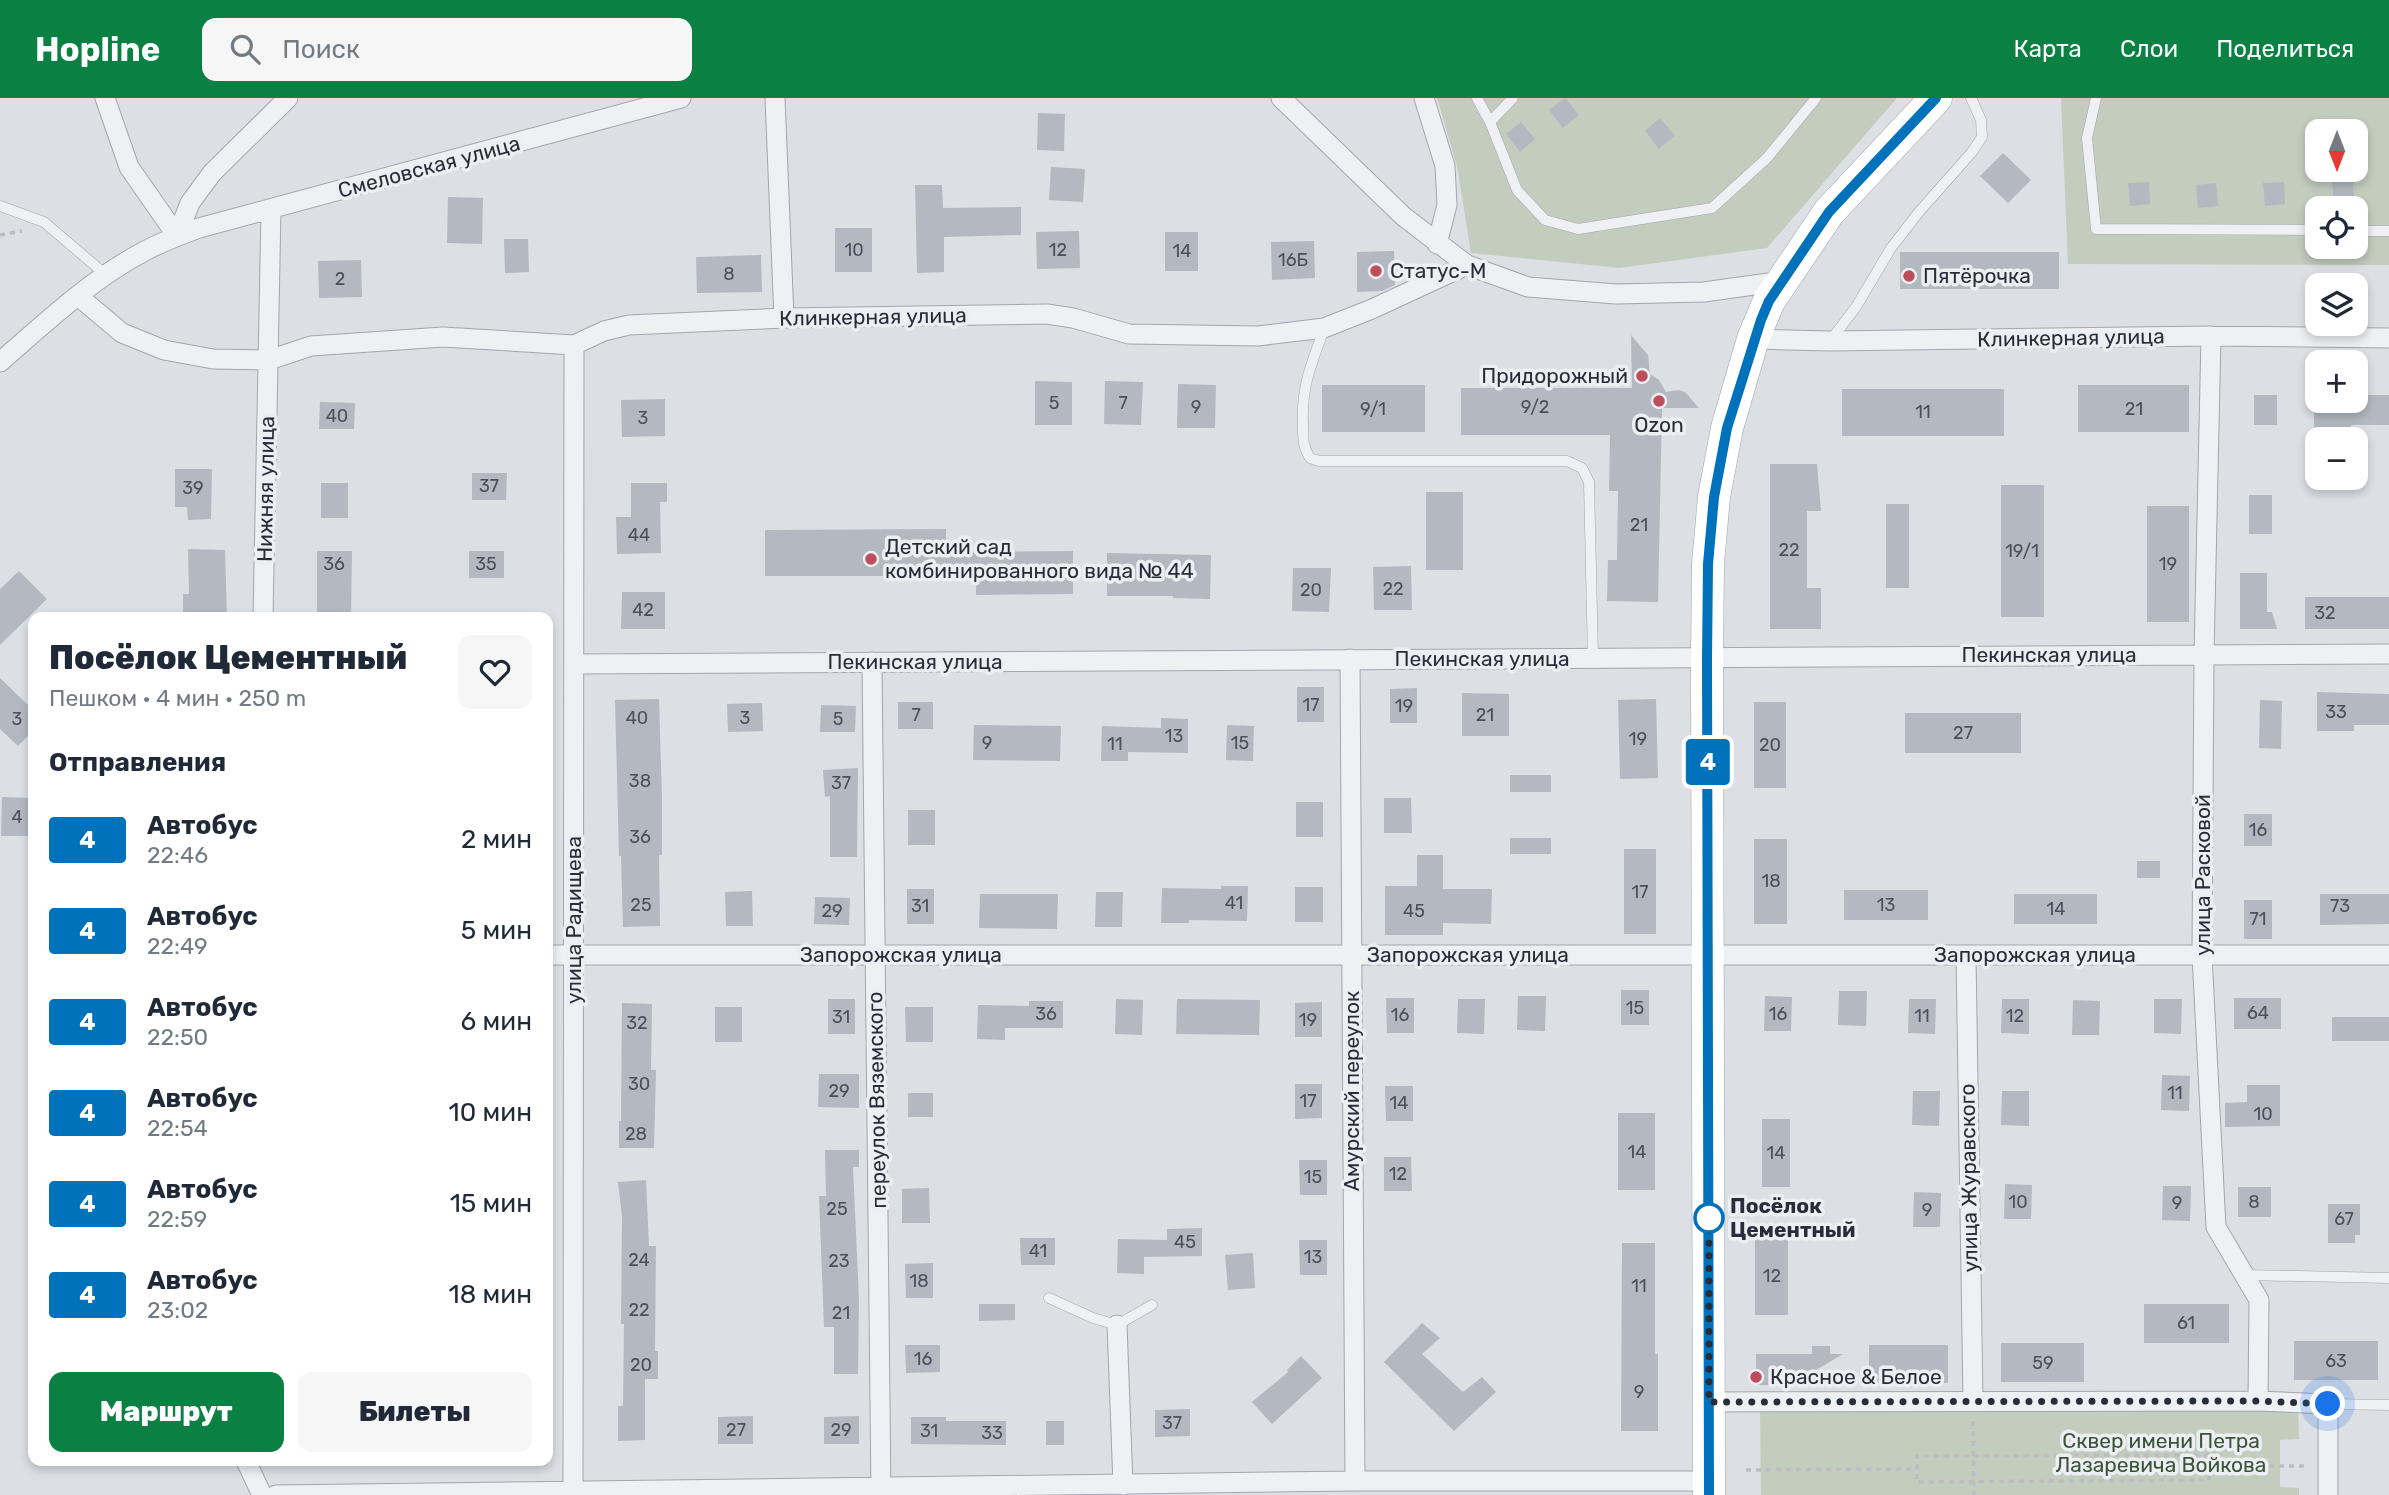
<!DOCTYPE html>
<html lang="ru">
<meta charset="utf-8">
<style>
:root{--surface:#fff;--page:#f6f6f7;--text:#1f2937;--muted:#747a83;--accent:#0b8043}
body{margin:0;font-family:Rubik,sans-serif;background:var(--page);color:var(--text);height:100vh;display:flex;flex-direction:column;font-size:26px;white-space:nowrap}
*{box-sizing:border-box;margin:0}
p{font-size:23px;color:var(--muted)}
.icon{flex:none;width:38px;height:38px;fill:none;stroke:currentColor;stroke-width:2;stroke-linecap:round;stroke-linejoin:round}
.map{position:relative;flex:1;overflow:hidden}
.side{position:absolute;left:28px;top:514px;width:525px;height:854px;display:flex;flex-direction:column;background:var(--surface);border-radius:14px;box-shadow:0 4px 10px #0003}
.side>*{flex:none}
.badge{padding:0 14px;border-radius:5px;font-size:24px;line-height:46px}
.needle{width:46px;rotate:180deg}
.controls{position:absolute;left:2305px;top:21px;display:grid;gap:14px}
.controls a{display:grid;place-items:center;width:63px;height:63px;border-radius:14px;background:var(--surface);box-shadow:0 4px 10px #0003;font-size:35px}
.you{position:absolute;width:35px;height:35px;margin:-18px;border:5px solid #fff;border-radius:50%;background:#1a73e8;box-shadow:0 0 0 10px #1a73e833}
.map>.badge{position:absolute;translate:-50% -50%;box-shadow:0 0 0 4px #fff}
h2{padding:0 21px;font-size:26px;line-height:63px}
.round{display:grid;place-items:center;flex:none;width:74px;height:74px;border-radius:14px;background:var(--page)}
.summary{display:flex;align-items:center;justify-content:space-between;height:119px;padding:0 21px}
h1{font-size:33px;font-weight:800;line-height:52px}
.primary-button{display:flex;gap:14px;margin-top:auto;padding:14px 21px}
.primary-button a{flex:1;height:80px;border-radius:14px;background:var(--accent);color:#fff;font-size:28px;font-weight:800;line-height:80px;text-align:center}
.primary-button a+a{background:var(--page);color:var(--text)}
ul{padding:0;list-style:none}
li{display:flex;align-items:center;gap:21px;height:91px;padding:0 21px}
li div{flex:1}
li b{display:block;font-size:26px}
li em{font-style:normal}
li .badge{min-width:77px;font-weight:700;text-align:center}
header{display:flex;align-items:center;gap:42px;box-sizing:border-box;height:98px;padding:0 35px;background:var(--accent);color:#fff}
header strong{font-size:33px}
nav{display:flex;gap:38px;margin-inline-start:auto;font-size:24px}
.search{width:490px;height:63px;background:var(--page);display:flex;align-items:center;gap:18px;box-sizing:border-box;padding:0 24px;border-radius:14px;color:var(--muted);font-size:26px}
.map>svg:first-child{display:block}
</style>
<header>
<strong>Hopline</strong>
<div class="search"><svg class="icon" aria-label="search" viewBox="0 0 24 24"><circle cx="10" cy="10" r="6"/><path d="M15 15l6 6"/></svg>Поиск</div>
<nav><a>Карта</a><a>Слои</a><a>Поделиться</a></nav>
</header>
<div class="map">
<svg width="2389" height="1397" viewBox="0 0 2389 1397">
<rect width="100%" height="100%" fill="#dcdfe4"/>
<path fill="#c2cdbe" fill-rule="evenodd" d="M1437,0H1897L1767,150L1619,170L1471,155L1457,68Z
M2061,0H2389V167L2068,166ZM2317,33H2356V72H2317ZM2317,110H2356V149H2317Z
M2298,1311L2299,1341L2280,1342V1389L2299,1390V1397H1761L1760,1314Z"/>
<path fill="#b4b8c0" d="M1565,0L1579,17L1563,30L1549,12Z
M1038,15L1065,16L1064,53L1037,52Z
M1660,20L1675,38L1659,51L1645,33Z
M1521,24L1535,41L1520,54L1506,36Z
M2003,55L2031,82L2008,105L1980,78Z
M1051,69L1085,71L1083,104L1049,102Z
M2353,82L2354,105L2334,106L2332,84Z
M2149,84L2150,106L2130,108L2128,85Z
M2284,84L2285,106L2265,108L2263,85Z
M2216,85L2218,108L2198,110L2196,87Z
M915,87H942L943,110L1021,109V137L944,139V174L917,175Z
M448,99L483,100L482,146L447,145Z
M835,130H872V174H835Z
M1079,133L1080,170L1037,171L1036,134Z
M1165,134H1198V173H1165Z
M504,141H528L529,174L505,175Z
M1314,143L1315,180L1272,182L1271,144Z
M1394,153L1395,187L1382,193L1357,194V154Z
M1900,154H2059V191H1900Z
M761,157L762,194L697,195L696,159Z
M361,162L362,199L319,200L318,163Z
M1631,237L1648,257L1650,276L1659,282L1666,294L1679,292L1685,294L1699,310H1662L1658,504L1607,503L1608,462H1617L1618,393H1609L1610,337H1461V290H1632Z
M1035,283L1072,284V327H1035Z
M1105,283L1143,284L1141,327L1104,326Z
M1178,286L1216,287L1215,330H1177Z
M1322,287H1425V334H1322Z
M2078,287H2189V334H2078Z
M1842,291H2004V338H1842Z
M2254,297H2277V327H2254Z
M2365,297H2389V327H2351V335H2314V303H2365Z
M665,301V338L622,339L621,302Z
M320,304L355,305L354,331H319Z
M1770,366H1817L1821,413H1807V490H1821V531H1770Z
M175,371H212L211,421L188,422L187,409H175Z
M472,375H507L506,402H472Z
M321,385H348V420H321Z
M631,385H667V404H660L661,455L617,456L616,419H631Z
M2001,387H2044V519H2001Z
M1426,394H1463V472H1426Z
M2249,397H2272V436H2249Z
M1886,406H1909V490H1886Z
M2147,408H2189V524H2147Z
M946,431V454L1073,453V496L976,497V478H765V432Z
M188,451L225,452L227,520H183V496H189Z
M317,453H352L351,520H317Z
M469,453H504V480H469Z
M1107,455L1211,457L1210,501L1173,500V498H1107Z
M1411,468L1412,512H1374L1373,469Z
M1293,470H1331L1329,514L1292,513Z
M19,473L47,501L0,547V491Z
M2240,475H2267V514H2272L2277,531H2240Z
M622,494H665V531H621Z
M2305,499H2389V531H2305Z
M0,580L33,612V633L18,648L0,631Z
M1297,589H1324V624H1297Z
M1417,590V625H1390V591Z
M2317,594L2389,596V627H2354V633H2317Z
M1462,595L1509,596V638H1462Z
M659,601L662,701V757H659L660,828L623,829L621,758H619L615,602Z
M1656,601L1658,680L1620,681L1618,602Z
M2260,602L2282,603L2281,651L2259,650Z
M898,604H933V631H898Z
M1754,604H1786V690H1754Z
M762,605L763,633L728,634L727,606Z
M821,607L856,608L855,634H820Z
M1905,615H2021V655H1905Z
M1161,620L1188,621V655L1128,654V663H1101L1102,628L1161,630Z
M974,627L1061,628L1060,663L973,662Z
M1227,627L1254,628L1253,663L1226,662Z
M858,670L857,759H830V698L825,699L823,672Z
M1510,677H1551V694H1510Z
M2,699L33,700V738H1Z
M1384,700H1411L1412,735H1384Z
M1296,704H1323V739H1296Z
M908,712H935V747H908Z
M2244,716H2272V748H2244Z
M1510,740H1551V756H1510Z
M1754,741H1787V826H1754Z
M1624,751H1656V836H1624Z
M1417,757H1443V791H1492L1491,826L1443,825V837H1385V788H1417Z
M2137,763H2160V780H2137Z
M1221,788H1248L1247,823L1189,822V825H1161L1162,790L1221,791Z
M1295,789H1323V824H1295Z
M907,791H934V826H907Z
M1844,792H1928V822H1844Z
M752,793L753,828H726L725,794Z
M1096,794H1123L1122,829H1095Z
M980,796H1058L1057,831L979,830Z
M2014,796H2097V826H2014Z
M2320,796H2389V826L2320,827Z
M815,799L850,800L849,827L814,826Z
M2244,802H2272V841H2244Z
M1621,892H1649V927H1621Z
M1839,893H1867L1866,928L1838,927Z
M1518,898H1546L1545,933L1517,932Z
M1765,898L1792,899L1791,933H1764Z
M1386,900H1414V935H1387Z
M2234,900H2281V931H2234Z
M828,901H855V936H828Z
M1116,901L1143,902L1142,937L1115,936Z
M1177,901L1260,902L1259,937L1176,936Z
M1458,901H1485L1484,936L1457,935Z
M1909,901H1936L1935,936L1908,935Z
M2002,901H2029V936L2001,935Z
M2154,901H2182L2181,936L2154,935Z
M2073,902L2100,903L2099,937H2072Z
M1029,903H1063V930H1005V942L977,941L978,907L1029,908Z
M1322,904V939H1295V905Z
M622,905L652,906L651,972H656L654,1050H619V1023H621Z
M715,909H742V944H715Z
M905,909H933V944H906Z
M2332,919H2389V943H2332Z
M819,976H859V1010L818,1009Z
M2162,977L2190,978L2189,1013L2161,1012Z
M1295,986H1322V1020L1295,1021Z
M2247,987H2280V1028L2225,1029V1005L2247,1004Z
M1385,988H1413V1023H1386Z
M1913,993H1940L1939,1028L1912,1027Z
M2002,993H2029V1028L2001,1027Z
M908,995H933V1019H908Z
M1618,1015H1655V1092H1618Z
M1762,1021H1790V1089H1762Z
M825,1052H859V1069H853L859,1202L858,1276H834V1229H824L819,1098H826Z
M1384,1059H1411L1412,1093H1384Z
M1299,1062H1327V1097H1300Z
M646,1082L649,1148H656L655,1253H658V1281H645V1342L618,1343V1308H623L624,1226H621L622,1118L618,1084Z
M2005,1086L2032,1087L2031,1121H2004Z
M2163,1088H2191L2190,1123L2162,1122Z
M2238,1089H2271V1119H2238Z
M929,1090L930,1125H902V1091Z
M1914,1094L1941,1095L1940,1129H1913Z
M2328,1106H2360V1137H2355V1145H2328Z
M1202,1130V1158L1144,1159V1176L1117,1175L1118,1141L1167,1142V1131Z
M1020,1140H1055V1167H1021Z
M1755,1140H1788V1217H1755Z
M1299,1142H1327V1177H1300Z
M1622,1145H1655V1256H1658V1333H1621Z
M1253,1155L1255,1190L1228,1192L1225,1157Z
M933,1165V1200H906L905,1166Z
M979,1206H1015V1222L979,1223Z
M2144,1206H2229V1245H2144Z
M1422,1225L1440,1240L1422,1256L1463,1294L1482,1279L1496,1294L1454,1333L1384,1264Z
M2294,1243H2378V1282H2294Z
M2001,1245H2084V1284H2001Z
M905,1247H940V1274L906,1275Z
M1869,1247H1948V1285H1869Z
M1812,1248H1830V1256H1843L1816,1272V1279H1812V1287H1756V1256H1812Z
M1301,1258L1322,1280L1272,1326L1252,1304L1288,1274L1287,1272Z
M1190,1311V1338L1155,1339V1312Z
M753,1318V1346H718V1319Z
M859,1318V1346H824V1319Z
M911,1319H946V1323H1006V1347L911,1346Z
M1046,1323H1064V1347H1046Z"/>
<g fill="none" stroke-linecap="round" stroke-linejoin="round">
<g stroke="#a2a6ad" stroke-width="11">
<path id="lane" d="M1477,0L1490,24L1517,92L1545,122L1578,131L1712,110L1767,60L1816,0
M2096,0L2087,40L2096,131L2317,132
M1490,24L1513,0
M0,108L44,124L106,177
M2356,133H2389
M1324,231C1311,267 1301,289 1303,328C1303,341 1303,349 1310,360L1319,363H1567L1582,370L1589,384L1593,560
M1830,243L1856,209L1891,150L1919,114L1972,54L1982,39L1981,22L1971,0
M2245,1177L2389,1180
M1049,1200L1093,1220L1117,1227L1152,1207
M2328,1306L2389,1307"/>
</g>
<g stroke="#a2a6ad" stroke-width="21">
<path id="street" d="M105,0L129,69L177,138
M775,0L784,220
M1281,0L1403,118L1467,167L1528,189L1616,196L1704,194L1782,183
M1424,0L1445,68L1447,107L1437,146
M177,138L190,105L212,75L288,0
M78,198L122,235L164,252L213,261L269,262L311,248L443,239L574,247L604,233L629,227L784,220L1047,216L1073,220L1129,236L1258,238L1324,230L1372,211L1467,167
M2211,238L2204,557L2202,857L2216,1129L2259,1202L2258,1303
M1753,241L1830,243L2211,238L2389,240
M0,264C45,225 90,182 143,154C161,144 180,137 199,130L681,0
M263,520L271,112
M1350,561L1355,1383
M872,564L881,1397
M574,566L2389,556
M548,857H2389
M1966,857L1973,1303
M1117,1227L1123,1387
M1709,1304L2258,1303L2328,1306V1397
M246,1363L262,1397
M276,1397L1355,1383H1709
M573,1397L574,247"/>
</g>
<g stroke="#9da3af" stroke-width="33">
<path id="primary" d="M1709,1397L1707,560L1708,466L1714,399L1727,330L1753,241L1769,203L1829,114L1936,0"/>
</g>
<path stroke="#bbbdc3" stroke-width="3.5" stroke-dasharray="5 5" stroke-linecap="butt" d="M0,137L22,133
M1973,1323L1974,1397
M2209,1357V1382L1917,1384V1358Z
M2209,1368H2308
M1746,1372L1917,1371"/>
<use href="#lane" stroke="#eef0f3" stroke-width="10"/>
<use href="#street" stroke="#eef0f3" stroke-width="19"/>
<use href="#primary" stroke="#fff" stroke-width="32"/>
</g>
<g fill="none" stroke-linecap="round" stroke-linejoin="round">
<g stroke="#fff" stroke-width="16">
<path id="line" d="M1709,1397L1707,560L1708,466L1714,399L1727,330L1761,222L1769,203L1829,114L1936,0"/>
</g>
<use href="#line" stroke="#0072bc" stroke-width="10"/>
<path stroke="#282d39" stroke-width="7" stroke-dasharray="0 12.6" d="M1709,1120V1304L2258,1303L2328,1306"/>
</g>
<g fill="#bd4e5b" stroke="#ebeef2" stroke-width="2.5">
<circle cx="1376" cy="173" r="7"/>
<circle cx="1909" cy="178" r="7"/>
<circle cx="1642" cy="278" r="7"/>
<circle cx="1659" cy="303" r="7"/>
<circle cx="871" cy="461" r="7"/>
<circle cx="1756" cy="1279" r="7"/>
</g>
<circle fill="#fff" stroke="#0072bc" stroke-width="3.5" cx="1709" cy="1120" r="14"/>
<g text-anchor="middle" stroke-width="7" stroke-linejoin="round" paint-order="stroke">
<g font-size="18" fill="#4b505b">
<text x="854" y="158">10</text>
<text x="1058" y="158">12</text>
<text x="1182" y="159">14</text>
<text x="1293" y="168">16Б</text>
<text x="729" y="182">8</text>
<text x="340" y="187">2</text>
<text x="1054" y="311">5</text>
<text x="1123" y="311">7</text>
<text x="1196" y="315">9</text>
<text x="1535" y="315">9/2</text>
<text x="1373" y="317">9/1</text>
<text x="2134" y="317">21</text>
<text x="1923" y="320">11</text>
<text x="337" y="324">40</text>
<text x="643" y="326">3</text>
<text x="489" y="394">37</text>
<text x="193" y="396">39</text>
<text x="1639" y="433">21</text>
<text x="639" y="443">44</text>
<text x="1789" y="458">22</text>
<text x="2022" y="459">19/1</text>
<text x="334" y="472">36</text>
<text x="486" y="472">35</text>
<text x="2168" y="472">19</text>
<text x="1393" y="497">22</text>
<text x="1311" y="498">20</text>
<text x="643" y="518">42</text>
<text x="2325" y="521">32</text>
<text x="1311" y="613">17</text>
<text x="1404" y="614">19</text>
<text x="2336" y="620">33</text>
<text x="916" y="623">7</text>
<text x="1485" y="623">21</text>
<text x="637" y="626">40</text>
<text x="745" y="626">3</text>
<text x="17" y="627">3</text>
<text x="838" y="627">5</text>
<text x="1963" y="641">27</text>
<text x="1174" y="644">13</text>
<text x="1638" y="647">19</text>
<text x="987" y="651">9</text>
<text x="1240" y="651">15</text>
<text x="1115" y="652">11</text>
<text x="1770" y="653">20</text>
<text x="640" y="689">38</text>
<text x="841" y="691">37</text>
<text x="17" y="725">4</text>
<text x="2258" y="738">16</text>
<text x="640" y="745">36</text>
<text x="1771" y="789">18</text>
<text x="1640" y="800">17</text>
<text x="1234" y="811">41</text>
<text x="641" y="813">25</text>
<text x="1886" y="813">13</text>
<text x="920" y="814">31</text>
<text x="2340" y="814">73</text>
<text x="2056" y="817">14</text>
<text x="832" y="819">29</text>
<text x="1414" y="819">45</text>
<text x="2258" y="827">71</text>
<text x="1635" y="916">15</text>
<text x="2258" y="921">64</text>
<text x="1046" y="922">36</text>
<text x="1778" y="922">16</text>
<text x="1400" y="923">16</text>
<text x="1922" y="924">11</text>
<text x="2015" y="924">12</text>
<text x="841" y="925">31</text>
<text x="1308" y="928">19</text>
<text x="637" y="931">32</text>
<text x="639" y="992">30</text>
<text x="839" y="999">29</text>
<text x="2175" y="1001">11</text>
<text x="1308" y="1009">17</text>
<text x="1399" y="1011">14</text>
<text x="2263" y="1022">10</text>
<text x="636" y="1042">28</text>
<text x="1637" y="1060">14</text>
<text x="1776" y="1061">14</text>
<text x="1398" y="1082">12</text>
<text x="1313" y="1085">15</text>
<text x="2018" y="1110">10</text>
<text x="2254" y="1110">8</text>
<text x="2177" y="1111">9</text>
<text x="837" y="1117">25</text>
<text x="1927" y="1118">9</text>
<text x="2344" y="1127">67</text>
<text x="1185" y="1150">45</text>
<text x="1038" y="1159">41</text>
<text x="1313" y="1165">13</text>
<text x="639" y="1168">24</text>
<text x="839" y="1169">23</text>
<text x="1772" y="1184">12</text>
<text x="919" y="1189">18</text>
<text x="1639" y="1194">11</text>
<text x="639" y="1218">22</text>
<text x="841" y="1221">21</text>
<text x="2186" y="1231">61</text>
<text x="923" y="1267">16</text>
<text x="2336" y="1269">63</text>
<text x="2043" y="1271">59</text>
<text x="641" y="1273">20</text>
<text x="1639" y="1300">9</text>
<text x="1172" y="1331">37</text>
<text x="736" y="1338">27</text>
<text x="841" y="1338">29</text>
<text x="929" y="1339">31</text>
<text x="992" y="1341">33</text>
</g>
<g font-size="21" fill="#282d39" stroke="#ebeef2">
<text transform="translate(429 69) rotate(-15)" y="7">Смеловская улица</text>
<text transform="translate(873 219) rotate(-1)" y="7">Клинкерная улица</text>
<text transform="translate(2071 240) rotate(-1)" y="7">Клинкерная улица</text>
<text transform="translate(266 391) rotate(-89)" y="7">Нижняя улица</text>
<text x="2049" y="564">Пекинская улица</text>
<text x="1482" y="568">Пекинская улица</text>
<text x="915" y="571">Пекинская улица</text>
<text transform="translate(2203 777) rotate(-90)" y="7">улица Расковой</text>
<text transform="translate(574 822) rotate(-90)" y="7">улица Радищева</text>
<text x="901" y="864">Запорожская улица</text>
<text x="1468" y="864">Запорожская улица</text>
<text x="2035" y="864">Запорожская улица</text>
<text transform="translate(1352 993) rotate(-90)" y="7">Амурский переулок</text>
<text transform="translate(877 1002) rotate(-91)" y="7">переулок Вяземского</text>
<text transform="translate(1969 1080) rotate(-91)" y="7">улица Журавского</text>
</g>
<g font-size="21" fill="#282d39" stroke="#ebeef2" text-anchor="start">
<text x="1390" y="180">Статус-М</text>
<text x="1923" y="185">Пятёрочка</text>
<text x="1628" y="285" text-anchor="end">Придорожный</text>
<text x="1659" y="334" text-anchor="middle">Ozon</text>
<text x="885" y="456">Детский сад<tspan x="885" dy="24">комбинированного вида № 44</tspan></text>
<text x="1770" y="1286">Красное &amp; Белое</text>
</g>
<g font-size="21" font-weight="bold" fill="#282d39" stroke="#ebeef2" text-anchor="start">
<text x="1730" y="1115">Посёлок<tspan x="1730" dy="24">Цементный</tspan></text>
</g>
<g font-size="21" fill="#3b5337" stroke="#ebeef2">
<text x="2161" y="1350">Сквер имени Петра<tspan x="2161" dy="24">Лазаревича Войкова</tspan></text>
</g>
</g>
</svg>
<div class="controls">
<a><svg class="needle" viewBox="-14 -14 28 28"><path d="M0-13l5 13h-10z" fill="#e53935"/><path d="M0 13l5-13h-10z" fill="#747a83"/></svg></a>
<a><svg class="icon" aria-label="locate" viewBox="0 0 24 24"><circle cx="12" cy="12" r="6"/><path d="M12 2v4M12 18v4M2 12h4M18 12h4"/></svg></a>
<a><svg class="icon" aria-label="layers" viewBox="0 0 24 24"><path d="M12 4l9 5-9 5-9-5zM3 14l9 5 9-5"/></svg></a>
<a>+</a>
<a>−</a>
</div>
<div class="you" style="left:2328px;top:1306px"></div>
<b class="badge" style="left:1708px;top:664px;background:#0072bc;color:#fff">4</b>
<section class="side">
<div class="summary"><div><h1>Посёлок Цементный</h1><p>Пешком · 4 мин · 250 m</p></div><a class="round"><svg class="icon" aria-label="heart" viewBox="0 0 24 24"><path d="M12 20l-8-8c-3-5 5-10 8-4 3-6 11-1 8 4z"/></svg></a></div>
<h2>Отправления</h2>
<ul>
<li><span class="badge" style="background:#0072bc;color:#fff">4</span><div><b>Автобус</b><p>22:46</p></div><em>2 мин</em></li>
<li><span class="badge" style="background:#0072bc;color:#fff">4</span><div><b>Автобус</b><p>22:49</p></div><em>5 мин</em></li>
<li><span class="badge" style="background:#0072bc;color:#fff">4</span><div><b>Автобус</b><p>22:50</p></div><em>6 мин</em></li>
<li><span class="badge" style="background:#0072bc;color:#fff">4</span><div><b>Автобус</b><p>22:54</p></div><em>10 мин</em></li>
<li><span class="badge" style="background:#0072bc;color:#fff">4</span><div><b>Автобус</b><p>22:59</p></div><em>15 мин</em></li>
<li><span class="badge" style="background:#0072bc;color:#fff">4</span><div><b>Автобус</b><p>23:02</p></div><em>18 мин</em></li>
</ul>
<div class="primary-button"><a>Маршрут</a><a>Билеты</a></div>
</section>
</div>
